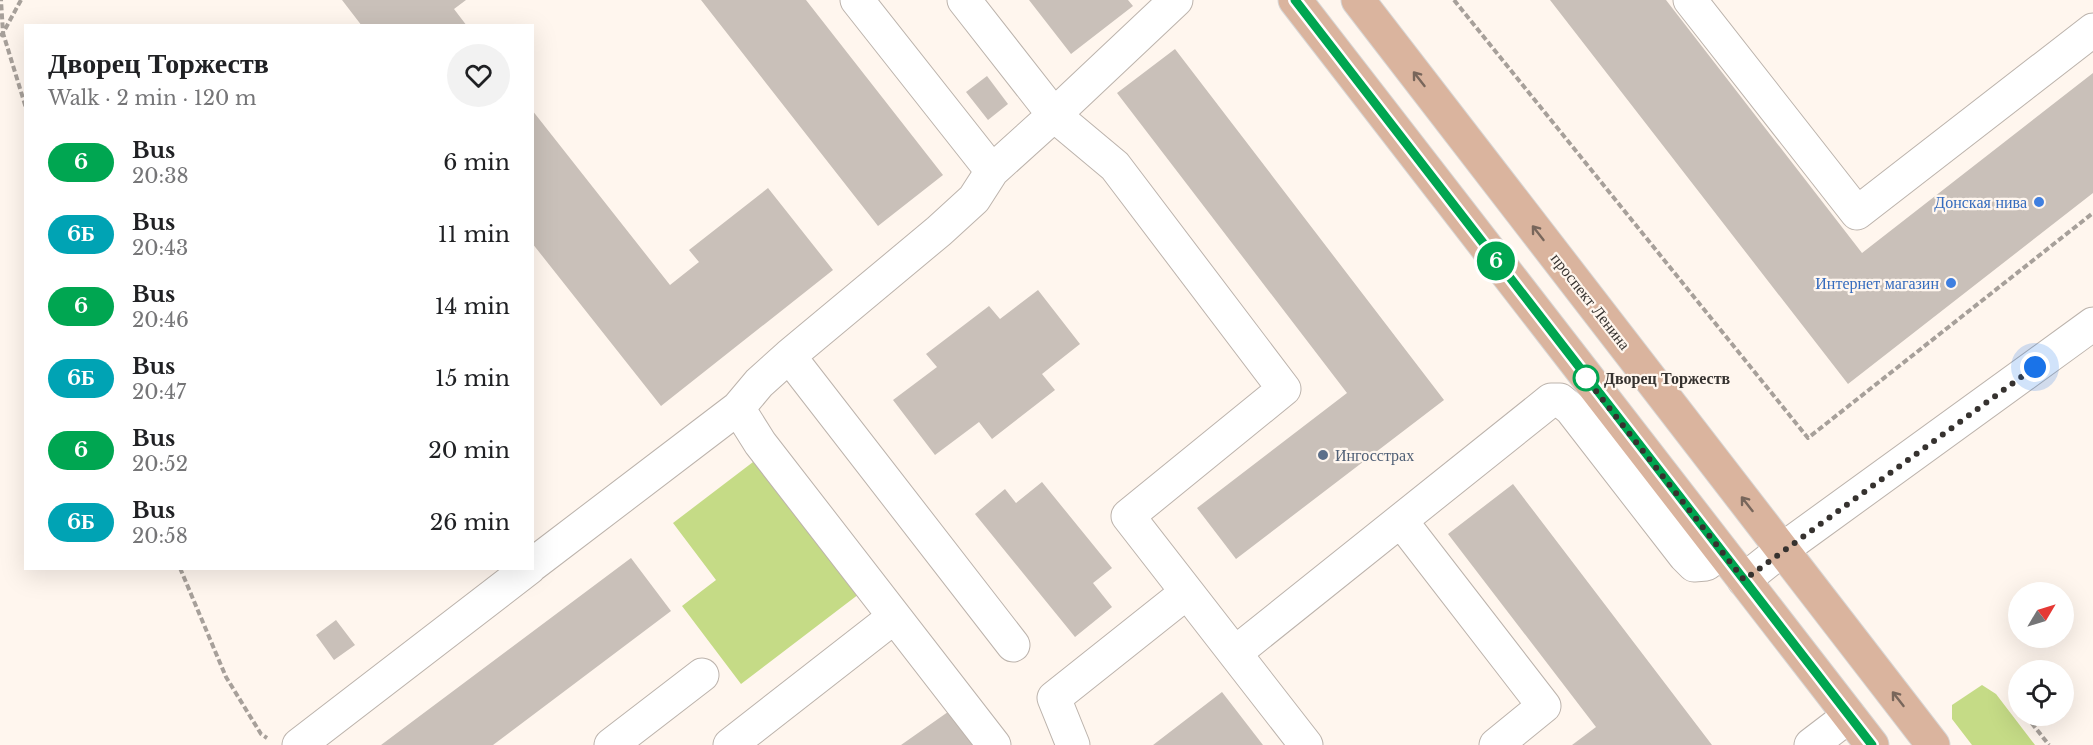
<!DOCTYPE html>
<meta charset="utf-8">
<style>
:root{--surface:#fff;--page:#f2f2f2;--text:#202124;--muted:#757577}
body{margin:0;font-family:"Libre Baskerville",serif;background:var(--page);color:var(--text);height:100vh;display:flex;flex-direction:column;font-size:22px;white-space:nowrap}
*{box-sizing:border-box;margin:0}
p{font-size:20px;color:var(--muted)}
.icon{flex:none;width:33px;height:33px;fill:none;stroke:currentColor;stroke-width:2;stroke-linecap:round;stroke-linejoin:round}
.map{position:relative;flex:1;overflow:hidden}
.details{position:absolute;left:24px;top:24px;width:510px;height:546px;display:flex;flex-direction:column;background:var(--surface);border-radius:0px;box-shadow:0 6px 24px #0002}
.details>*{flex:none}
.badge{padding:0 12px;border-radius:20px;font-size:21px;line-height:39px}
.needle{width:39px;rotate:52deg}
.buttons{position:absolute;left:2008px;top:582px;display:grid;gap:12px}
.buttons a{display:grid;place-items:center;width:66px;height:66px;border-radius:50%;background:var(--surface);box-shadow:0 6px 24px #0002;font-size:30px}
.you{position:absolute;width:30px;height:30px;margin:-15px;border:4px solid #fff;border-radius:50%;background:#1a73e8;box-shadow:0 0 0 9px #1a73e833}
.map>.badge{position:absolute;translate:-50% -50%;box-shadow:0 0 0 3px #fff}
.round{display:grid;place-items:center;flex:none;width:63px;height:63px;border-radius:32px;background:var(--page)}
.summary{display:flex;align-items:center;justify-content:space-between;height:102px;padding:0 24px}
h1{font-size:28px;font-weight:800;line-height:45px}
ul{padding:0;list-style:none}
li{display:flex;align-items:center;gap:18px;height:72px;padding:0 24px}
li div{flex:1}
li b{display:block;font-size:22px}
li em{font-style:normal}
li .badge{min-width:66px;font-weight:700;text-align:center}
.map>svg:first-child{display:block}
</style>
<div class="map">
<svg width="2093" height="745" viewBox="0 0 2093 745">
<rect width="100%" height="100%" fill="#fff6ee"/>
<path fill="#c5db86" d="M757,459L859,594L741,684L682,606L716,580L673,523Z
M1982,685L1996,694L2035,745H1972L1952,719V705Z"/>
<path fill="#c9c0b9" d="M342,0H466L454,9L467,26H362Z
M701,0H806L943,175L878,226Z
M1029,0H1128L1133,6L1071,54Z
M1550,0H1666L1862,253L2093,73V193L1848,384Z
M1175,49L1444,400L1236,559L1197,508L1347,393L1117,93Z
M987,76L1008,104L988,120L966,92Z
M532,110L670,285L699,262L689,250L768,188L833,270L661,406L532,243Z
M1038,290L1080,344L1042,374L1055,390L992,439L979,422L935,455L893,400L937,367L926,354L989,306L1000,319Z
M1042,482L1112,568L1093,583L1112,607L1075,637L975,514L1005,489L1016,503Z
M1513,484L1712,745H1572L1596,727L1448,534Z
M631,558L671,611L493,745H381Z
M336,620L355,645L334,660L316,635Z
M1222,692L1263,745H1153Z
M955,707L981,745H901Z"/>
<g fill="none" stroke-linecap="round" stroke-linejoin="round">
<g stroke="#bcb3ac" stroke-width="35">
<path id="minor" d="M964,0L1054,115L1176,0
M1690,0L1857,213L2093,30
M992,171L1054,115L1115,166L1284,389L1128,516L1306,745
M789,356L1013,645
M738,408L760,443L994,745
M1401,521L1544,706L1496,745
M532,565L738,408L759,383L789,356L939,231L974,199L992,171L857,0
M1744,580L1783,549L2093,324
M1235,653L1551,400H1560L1571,409L1685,556L1694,565L1706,564L1722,552
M299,745L529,568
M611,745L702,675
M730,745L894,617
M1073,745L1054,698L1186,593
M1811,745L1849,716"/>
</g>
<g stroke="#d7d6d5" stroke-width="35">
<path id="major" d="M1295,0L1872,745
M1358,0L1933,745"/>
</g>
<path stroke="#a7a09a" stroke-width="4" stroke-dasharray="6 3" stroke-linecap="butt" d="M21,0L3,33L26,108
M1454,0L1808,438L2093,213
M0,36L3,33L1,0
M180,568L226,677L261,734L267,738
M2015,701L2019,706
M2026,716L2049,745"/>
<use href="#minor" stroke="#fff" stroke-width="33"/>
<use href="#major" stroke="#dab49e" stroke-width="33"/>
</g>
<defs><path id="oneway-shaft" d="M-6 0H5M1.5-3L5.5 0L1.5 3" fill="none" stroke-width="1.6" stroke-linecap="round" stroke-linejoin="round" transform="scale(1.5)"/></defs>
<g stroke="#78665b">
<use href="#oneway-shaft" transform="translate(1419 79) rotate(-128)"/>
<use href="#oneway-shaft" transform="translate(1538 233) rotate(-128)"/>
<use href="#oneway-shaft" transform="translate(1747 504) rotate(-128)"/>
<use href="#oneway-shaft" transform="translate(1898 699) rotate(-128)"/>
</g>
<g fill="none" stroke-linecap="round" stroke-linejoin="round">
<g stroke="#fff" stroke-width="14">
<path id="line" d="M1295,0L1872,745"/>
</g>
<use href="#line" stroke="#00a651" stroke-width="9"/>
<path stroke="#36322f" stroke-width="6" stroke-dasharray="0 10.8" d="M1586,378L1581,372L1744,580L2035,367"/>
</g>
<g fill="#3f7fe0" stroke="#fff6ee" stroke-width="2">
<circle cx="2039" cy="202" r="6"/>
<circle cx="1951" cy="283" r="6"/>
</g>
<circle fill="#fff" stroke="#00a651" stroke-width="3" cx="1586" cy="378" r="12"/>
<circle fill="#5c6f8a" stroke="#fff6ee" stroke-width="2" cx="1323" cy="455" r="6"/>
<g text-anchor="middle" stroke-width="4.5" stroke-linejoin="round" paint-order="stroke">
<g font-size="16" fill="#366cbe" stroke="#fff6ee" text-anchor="end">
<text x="2027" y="208">Донская нива</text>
<text x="1939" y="289">Интернет магазин</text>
</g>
<g font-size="16" fill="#36322f" stroke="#fff6ee">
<text transform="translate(1591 301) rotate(52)" y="6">проспект Ленина</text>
</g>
<g font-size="16" font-weight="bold" fill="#36322f" stroke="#fff6ee" text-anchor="start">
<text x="1604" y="384">Дворец Торжеств</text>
</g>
<g font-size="16" fill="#4e5e75" stroke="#fff6ee" text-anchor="start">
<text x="1335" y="461">Ингосстрах</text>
</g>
</g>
</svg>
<div class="buttons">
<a><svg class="needle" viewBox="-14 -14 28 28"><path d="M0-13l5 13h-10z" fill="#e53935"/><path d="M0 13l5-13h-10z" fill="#757577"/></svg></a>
<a><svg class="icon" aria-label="locate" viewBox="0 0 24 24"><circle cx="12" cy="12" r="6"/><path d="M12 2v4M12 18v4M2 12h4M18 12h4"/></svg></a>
</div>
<div class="you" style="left:2035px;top:367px"></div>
<b class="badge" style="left:1496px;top:261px;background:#00a651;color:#fff">6</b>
<section class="details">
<div class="summary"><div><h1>Дворец Торжеств</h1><p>Walk · 2 min · 120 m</p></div><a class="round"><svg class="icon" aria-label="heart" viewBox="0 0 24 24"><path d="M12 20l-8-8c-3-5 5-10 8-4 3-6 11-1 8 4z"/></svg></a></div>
<ul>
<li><span class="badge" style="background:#00a651;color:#fff">6</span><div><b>Bus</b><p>20:38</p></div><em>6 min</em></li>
<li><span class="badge" style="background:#00a3b4;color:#fff">6Б</span><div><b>Bus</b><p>20:43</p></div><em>11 min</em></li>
<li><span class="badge" style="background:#00a651;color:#fff">6</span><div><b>Bus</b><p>20:46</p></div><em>14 min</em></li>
<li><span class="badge" style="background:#00a3b4;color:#fff">6Б</span><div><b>Bus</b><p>20:47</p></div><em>15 min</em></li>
<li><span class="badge" style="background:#00a651;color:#fff">6</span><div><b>Bus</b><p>20:52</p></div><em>20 min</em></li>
<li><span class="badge" style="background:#00a3b4;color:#fff">6Б</span><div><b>Bus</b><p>20:58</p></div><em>26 min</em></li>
</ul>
</section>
</div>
